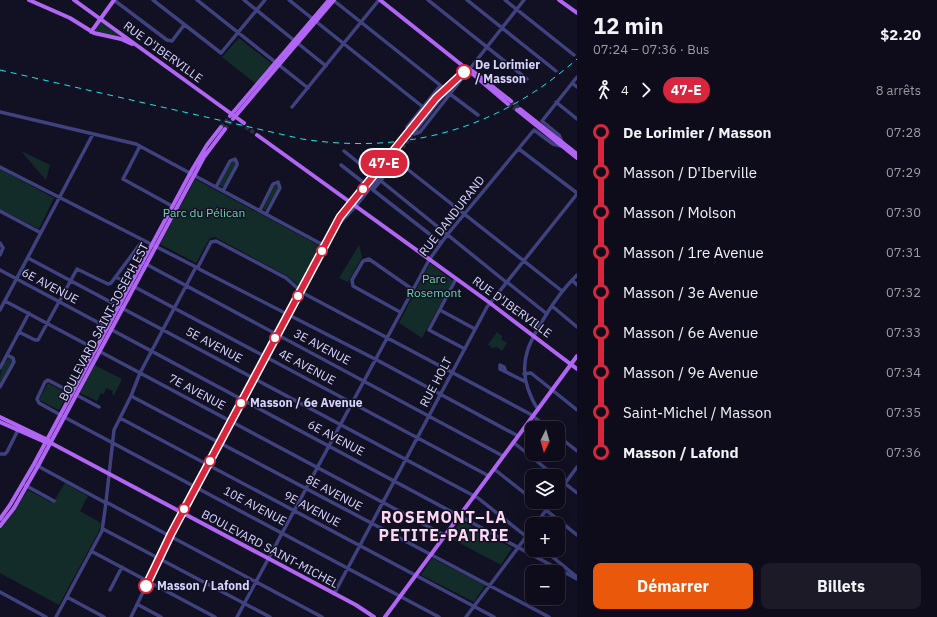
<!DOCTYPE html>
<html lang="fr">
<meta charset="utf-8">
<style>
:root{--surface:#0e0c1a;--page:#1c1a27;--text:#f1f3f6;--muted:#9b9ba2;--line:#2e2c39;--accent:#ea580c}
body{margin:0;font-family:"IBM Plex Sans",sans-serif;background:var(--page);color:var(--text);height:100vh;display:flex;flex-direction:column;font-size:15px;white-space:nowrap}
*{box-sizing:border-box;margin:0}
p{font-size:13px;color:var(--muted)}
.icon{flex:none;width:22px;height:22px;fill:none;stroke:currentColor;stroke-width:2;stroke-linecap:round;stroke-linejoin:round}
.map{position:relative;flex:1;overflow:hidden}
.drawer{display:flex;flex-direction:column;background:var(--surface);width:360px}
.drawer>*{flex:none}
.badge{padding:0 8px;border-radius:13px;font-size:14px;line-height:26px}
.needle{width:26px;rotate:185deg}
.tools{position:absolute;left:525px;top:421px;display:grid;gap:8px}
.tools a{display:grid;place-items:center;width:40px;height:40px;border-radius:8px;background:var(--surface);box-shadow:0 4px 16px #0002,0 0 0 1px var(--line);font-size:20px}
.map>.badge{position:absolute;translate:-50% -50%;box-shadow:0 0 0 2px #fff}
.legs{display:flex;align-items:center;gap:6px;height:44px;padding:0 16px;font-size:13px}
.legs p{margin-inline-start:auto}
.summary{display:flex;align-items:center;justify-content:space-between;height:68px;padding:0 16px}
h1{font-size:22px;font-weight:700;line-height:30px}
.action{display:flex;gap:8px;margin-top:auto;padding:8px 16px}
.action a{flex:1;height:46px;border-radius:8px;background:var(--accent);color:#fff;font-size:16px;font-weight:700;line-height:46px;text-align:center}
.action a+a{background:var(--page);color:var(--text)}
ul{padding:0 16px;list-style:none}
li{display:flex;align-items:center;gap:14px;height:40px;font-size:15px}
li i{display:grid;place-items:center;width:6px;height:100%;margin:0 5px;background:currentColor}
li i::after{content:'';width:10px;height:10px;margin:-5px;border:3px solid;border-radius:50%;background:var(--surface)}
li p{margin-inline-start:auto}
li:first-child i{background:linear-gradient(#0000 50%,currentColor 0)}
li:last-child i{background:linear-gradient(currentColor 50%,#0000 0)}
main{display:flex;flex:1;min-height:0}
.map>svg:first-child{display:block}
</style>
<main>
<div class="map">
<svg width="577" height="617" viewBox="0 0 577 617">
<rect width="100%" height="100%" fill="#121023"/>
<path fill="#142c29" d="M101,22L122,37L95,31Z
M239,38L272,64L255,83L222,57Z
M21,151L50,165L46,180Z
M231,161H235L236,164L224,186L222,187L219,185Z
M0,169L54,198L39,229L0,209Z
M195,179L320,246L299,286L287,276L215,237L210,238L196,263L160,244Z
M277,183L279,188L265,210L263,209L274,185Z
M359,245L362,257L348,282L339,278Z
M431,264L453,281L422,338L399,323L429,265Z
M498,331V333L502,336V340L507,343L502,351L497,347L492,348L489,345L487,346Z
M10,358L13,361L0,385C0,376 1,362 10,358Z
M94,365L122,379L114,395L112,394L113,391L106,388L104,394L101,393L97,401L80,393Z
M48,383L68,394L59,410L39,400Z
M65,483L88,496L80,511L101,523L99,531L59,605L0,573V529L28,490L53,503Z
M462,521L512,548L501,565L448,537Z
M432,558L485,585L474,602L421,575Z"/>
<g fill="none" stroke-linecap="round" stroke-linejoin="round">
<path stroke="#122a45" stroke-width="1" d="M422,303L425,306L427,294L434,286L439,289L448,283"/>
<path stroke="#2f2e44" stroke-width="3.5" stroke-dasharray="3.5 2" stroke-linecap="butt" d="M392,153L410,130
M396,156L415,132"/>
<path stroke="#2f2e44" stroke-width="4" stroke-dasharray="4 2" stroke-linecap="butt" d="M511,101L520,109
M508,104L517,110
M241,123L257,135
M221,127L230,117
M225,129L233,119"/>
<path stroke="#3f427e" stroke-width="3.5" d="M114,0L167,40L172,41L184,25
M153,0L221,53L265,0
M197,0L308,88
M244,0L326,66
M289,0L423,107
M333,0L445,89
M428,0L527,79
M467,0L556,71
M505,0L574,55
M572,83L577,87
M440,86L407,127L408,131L414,134L420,132L524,0
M450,94L478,115
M556,102L577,119
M292,107L379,0
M0,112L136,144L325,246
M411,129C423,114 451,76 468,70
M416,130L442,97L453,88
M562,142L559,135L542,121L577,77
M140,146L123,179L172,206
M519,149L577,193
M344,151L371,173
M402,154L373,190L441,243
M402,154L405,165
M397,161L562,291
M341,165L364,183
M0,167L143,240
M381,181L506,282
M216,187L230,161L235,159L237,163V165L223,191
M358,196L359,189L388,152L396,151L402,154
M260,210L273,184L278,182L280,188L266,214
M0,211L41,233
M334,229L356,206L396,156
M0,243L3,248L0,255
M131,256L503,456
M28,258L478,498L532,541
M0,270L577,579
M116,277L489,476
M456,279L429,330L465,349
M572,280L577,285
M507,282L547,314
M5,301L444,535
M552,306L577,327
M0,310L93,134
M440,310L475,329
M400,312L353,286L352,280L363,261L369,259L412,289
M19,332L35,340H38L77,269L108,284L111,283L143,240L196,267L140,373L131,396L114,430L106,502L322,617
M0,368L29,313
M506,372L504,367L500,365V369L526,382
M524,374L531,373L577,410
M0,387L14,362L13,358L7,355
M131,396L549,617
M99,407L48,380L45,382L37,399L39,403L66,418L439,617
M538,409C533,403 531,396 528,389C518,360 531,339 546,315C555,300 565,287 577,275
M120,418L494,617
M518,436L377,360L199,269L198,267L211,242L216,241L286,278L303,293L530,414L548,428
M558,436L577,451
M513,442L555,476
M0,454H5L7,452L19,428
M36,465L106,503L102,531L56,617
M494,469L532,499
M558,478L577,493
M23,484L54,501
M558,493L577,467
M536,502L577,535
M536,524L552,502
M103,529L270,617
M544,550L577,577
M91,551L215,617
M110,590L122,567
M0,592L46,617
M334,594L487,307L577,194
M67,597L104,617
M137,604L161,617
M131,617L171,534L335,226L343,213L391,154
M237,617L429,260L447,235L534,130L553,144L561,146
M466,617L532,529"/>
<path stroke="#b165f3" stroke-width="4" d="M29,0L70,18L94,33L121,39L132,44
M74,0L244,123
M380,0L463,66L474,72L511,101
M559,0L577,13
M91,32L114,0
M468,70L508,104
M520,109L577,154
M517,110L577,158
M230,116L329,0
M233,119L334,0
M257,135L490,303L577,369
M0,417L48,440
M0,422L45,442L51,443L356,605L374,617
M0,519L10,505L34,464L192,170L207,145L221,127
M0,526L14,508L38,466L204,157L225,129
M385,617L577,356"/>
<path stroke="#12e9eb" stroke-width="1" stroke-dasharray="6 5" stroke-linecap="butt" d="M0,70L302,139C407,155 498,129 577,59"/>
</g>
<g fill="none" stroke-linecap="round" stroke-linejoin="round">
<g stroke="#fff" stroke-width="9">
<path id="line-1" d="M146,586L171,534L340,217L436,98L464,72"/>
</g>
<use href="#line-1" stroke="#d7263d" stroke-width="6"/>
</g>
<g fill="#fff" stroke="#d7263d" stroke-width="2">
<circle cx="464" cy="72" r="7"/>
<circle cx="363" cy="189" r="5"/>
<circle cx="322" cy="251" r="5"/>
<circle cx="298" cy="296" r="5"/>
<circle cx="275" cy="338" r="5"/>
<circle cx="241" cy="403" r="5"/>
<circle cx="210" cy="461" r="5"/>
<circle cx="184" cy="509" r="5"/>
<circle cx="146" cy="586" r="7"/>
</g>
<g text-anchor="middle" stroke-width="3" stroke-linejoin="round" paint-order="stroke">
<g font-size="12" fill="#d6d5fc" stroke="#121023">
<text transform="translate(163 52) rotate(36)" y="4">RUE D'IBERVILLE</text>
<text transform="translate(452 216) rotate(-52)" y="4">RUE DANDURAND</text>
<text transform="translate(50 286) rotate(28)" y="4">6E AVENUE</text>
<text transform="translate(512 307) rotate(36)" y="4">RUE D'IBERVILLE</text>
<text transform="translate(104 322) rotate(-62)" y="4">BOULEVARD SAINT-JOSEPH EST</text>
<text transform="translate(214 345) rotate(28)" y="4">5E AVENUE</text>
<text transform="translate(322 347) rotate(28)" y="4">3E AVENUE</text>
<text transform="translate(307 367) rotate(28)" y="4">4E AVENUE</text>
<text transform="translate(436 382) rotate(-62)" y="4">RUE HOLT</text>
<text transform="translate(197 392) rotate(28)" y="4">7E AVENUE</text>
<text transform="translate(336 438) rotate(28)" y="4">6E AVENUE</text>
<text transform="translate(334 493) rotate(28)" y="4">8E AVENUE</text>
<text transform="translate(255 506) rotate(28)" y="4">10E AVENUE</text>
<text transform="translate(312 509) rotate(28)" y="4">9E AVENUE</text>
<text transform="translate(270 549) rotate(28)" y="4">BOULEVARD SAINT-MICHEL</text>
</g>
<g font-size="12" font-weight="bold" fill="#d6d5fc" stroke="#121023" text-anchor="start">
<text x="475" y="69">De Lorimier<tspan x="475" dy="14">/ Masson</tspan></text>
<text x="250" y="407">Masson / 6e Avenue</text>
<text x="157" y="590">Masson / Lafond</text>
</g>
<g font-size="12" fill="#67d6b0" stroke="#121023">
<text x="204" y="217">Parc du Pélican</text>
<text x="434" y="283">Parc<tspan x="434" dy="14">Rosemont</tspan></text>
</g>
<g font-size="16" font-weight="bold" letter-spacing="1" fill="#fcd7f2" stroke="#121023">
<text x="444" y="523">ROSEMONT–LA<tspan x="444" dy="18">PETITE-PATRIE</tspan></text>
</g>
</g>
</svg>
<div class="tools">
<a><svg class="needle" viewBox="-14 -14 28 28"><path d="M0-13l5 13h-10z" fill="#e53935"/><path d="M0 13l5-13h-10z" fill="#9b9ba2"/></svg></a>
<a><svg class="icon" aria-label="layers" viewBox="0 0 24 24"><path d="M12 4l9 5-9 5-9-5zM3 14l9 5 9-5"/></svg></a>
<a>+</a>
<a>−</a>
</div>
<b class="badge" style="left:384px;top:163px;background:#d7263d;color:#fff">47-E</b>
</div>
<section class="drawer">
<div class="summary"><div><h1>12 min</h1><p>07:24 – 07:36 · Bus</p></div><b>$2.20</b></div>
<div class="legs"><svg class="icon" aria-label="walk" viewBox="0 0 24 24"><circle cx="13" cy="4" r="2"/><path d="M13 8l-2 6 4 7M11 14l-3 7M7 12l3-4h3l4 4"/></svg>4<svg class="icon" aria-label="forward" viewBox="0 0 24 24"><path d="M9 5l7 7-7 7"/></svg><b class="badge" style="background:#d7263d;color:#fff">47-E</b><p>8 arrêts</p></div>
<ul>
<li><i style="color:#d7263d"></i><b>De Lorimier / Masson</b><p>07:28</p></li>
<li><i style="color:#d7263d"></i><span>Masson / D'Iberville</span><p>07:29</p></li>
<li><i style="color:#d7263d"></i><span>Masson / Molson</span><p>07:30</p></li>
<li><i style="color:#d7263d"></i><span>Masson / 1re Avenue</span><p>07:31</p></li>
<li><i style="color:#d7263d"></i><span>Masson / 3e Avenue</span><p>07:32</p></li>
<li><i style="color:#d7263d"></i><span>Masson / 6e Avenue</span><p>07:33</p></li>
<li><i style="color:#d7263d"></i><span>Masson / 9e Avenue</span><p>07:34</p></li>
<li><i style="color:#d7263d"></i><span>Saint-Michel / Masson</span><p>07:35</p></li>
<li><i style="color:#d7263d"></i><b>Masson / Lafond</b><p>07:36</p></li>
</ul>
<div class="action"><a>Démarrer</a><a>Billets</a></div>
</section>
</main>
